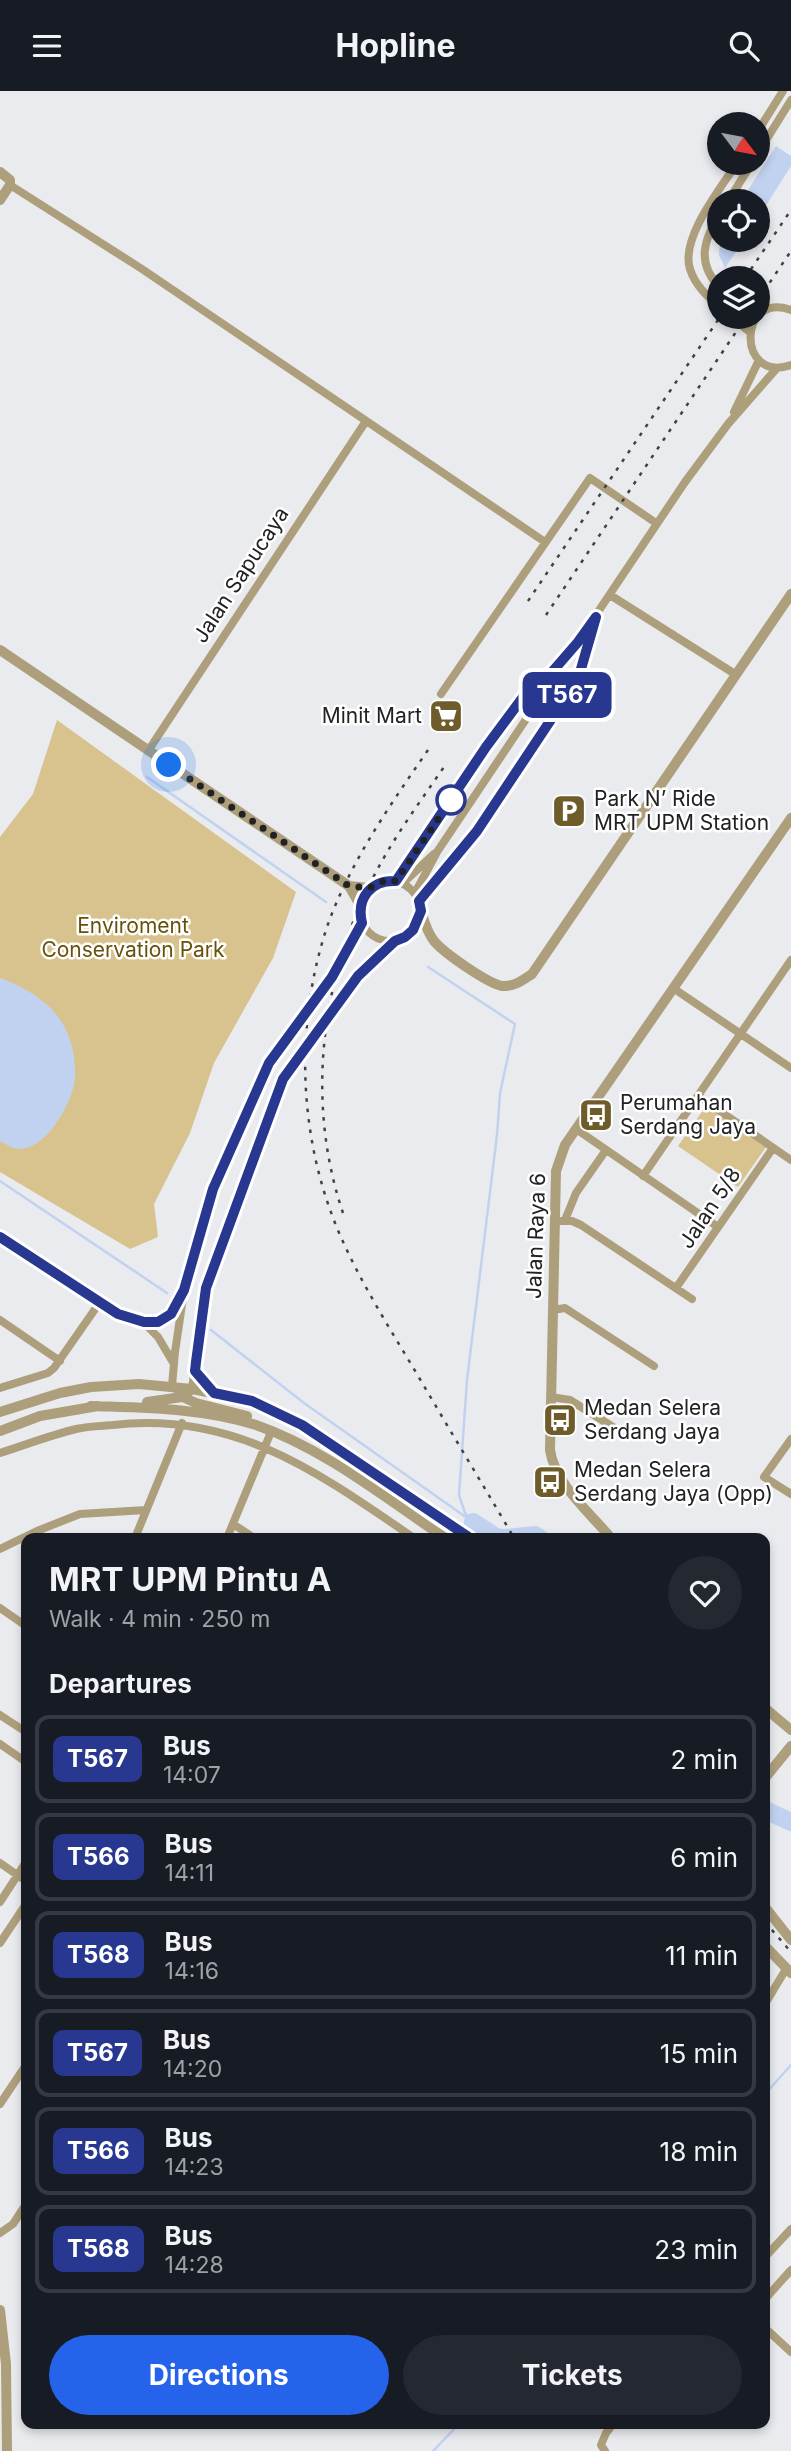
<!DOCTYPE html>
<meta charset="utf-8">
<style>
:root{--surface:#171b24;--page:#242831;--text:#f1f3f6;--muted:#9ea1a6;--line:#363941;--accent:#2563eb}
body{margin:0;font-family:Inter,sans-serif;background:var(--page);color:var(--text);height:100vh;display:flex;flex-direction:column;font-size:26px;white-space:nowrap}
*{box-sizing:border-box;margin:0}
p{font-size:23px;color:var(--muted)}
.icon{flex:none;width:38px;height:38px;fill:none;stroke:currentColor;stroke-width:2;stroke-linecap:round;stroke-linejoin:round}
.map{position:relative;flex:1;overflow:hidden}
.details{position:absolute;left:21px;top:1442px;width:749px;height:896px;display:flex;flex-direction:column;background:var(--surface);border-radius:14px;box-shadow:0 4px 10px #0003}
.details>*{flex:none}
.badge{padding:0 14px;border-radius:10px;font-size:24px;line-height:46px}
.needle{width:46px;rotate:122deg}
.controls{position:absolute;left:707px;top:21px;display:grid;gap:14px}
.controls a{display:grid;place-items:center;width:63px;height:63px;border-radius:50%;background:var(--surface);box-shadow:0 4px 10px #0003;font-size:35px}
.you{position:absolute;width:35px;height:35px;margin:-18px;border:5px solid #fff;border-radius:50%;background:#1a73e8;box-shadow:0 0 0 10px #1a73e833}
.map>.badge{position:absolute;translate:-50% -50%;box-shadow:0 0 0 4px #fff}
h2{padding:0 28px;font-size:26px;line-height:63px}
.round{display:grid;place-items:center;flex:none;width:74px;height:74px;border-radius:37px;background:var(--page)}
.head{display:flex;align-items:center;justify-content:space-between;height:119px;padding:0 28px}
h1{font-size:33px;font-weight:700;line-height:52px}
.action{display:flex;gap:14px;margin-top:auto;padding:14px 28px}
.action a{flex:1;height:80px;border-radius:42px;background:var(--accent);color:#fff;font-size:28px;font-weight:700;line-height:80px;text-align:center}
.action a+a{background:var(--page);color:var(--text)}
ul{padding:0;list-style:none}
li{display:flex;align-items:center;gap:21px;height:88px;margin:0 14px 10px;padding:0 14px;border:4px solid var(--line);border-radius:14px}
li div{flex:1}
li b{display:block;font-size:26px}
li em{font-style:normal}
li .badge{min-width:77px;font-weight:700;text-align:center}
header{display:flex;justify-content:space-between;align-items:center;height:91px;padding:0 28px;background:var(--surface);font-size:32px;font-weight:700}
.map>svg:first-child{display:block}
</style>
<header><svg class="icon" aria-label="menu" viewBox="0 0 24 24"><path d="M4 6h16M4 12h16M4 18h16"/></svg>Hopline<svg class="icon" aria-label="search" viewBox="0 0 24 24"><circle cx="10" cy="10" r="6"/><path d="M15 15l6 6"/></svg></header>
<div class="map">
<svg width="791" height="2360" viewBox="0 0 791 2360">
<rect width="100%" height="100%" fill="#e9ebef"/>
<path fill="#d8c38e" d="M57,629L296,801L273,867L214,972L190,1042L154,1113L158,1146L130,1158L0,1081V746L33,703Z
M706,1015L766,1056L738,1096L678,1055Z"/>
<path fill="#c1d2f0" d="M776,55L791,65V75L758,127V110H741Z
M720,149H744L725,177L719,164Z
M0,887C22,895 48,909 61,930C71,945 76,967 75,986C74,1010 44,1065 14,1057C10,1056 4,1052 0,1050Z"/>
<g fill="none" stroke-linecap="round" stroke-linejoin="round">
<path stroke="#c1d2f0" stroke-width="2.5" d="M147,686L326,811
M428,876L515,933L500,1002L497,1044L467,1289L459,1404L465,1422L473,1431
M0,1090L167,1202
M211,1239L304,1312L470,1429
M765,2003L791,1974
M433,2360L459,2333"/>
<path stroke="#c1d2f0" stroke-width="18" d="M473,1431L496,1446L502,1447
M505,1447L535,1444L540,1447
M765,1719L791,1731"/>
<path stroke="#ae9f7c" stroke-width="8" d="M758,40L783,0
M758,62L791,9
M10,94L142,178L545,451
M728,110L752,72
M719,124C703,150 697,172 719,196
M719,216C707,205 695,194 690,178C680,147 721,97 737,72
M791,219C737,200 737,293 791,274
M731,226L750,241
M734,321L759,269
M610,504L735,583
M441,603L590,387L656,432
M148,660L366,330
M360 820a30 30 0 1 1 60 0a30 30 0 1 1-60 0Z
M396,790L486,656L529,598L558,574
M403,792L434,763
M415,802L437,761L685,391L728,333L777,277
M419,810L477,740L562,612L581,578L594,533
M673,897L791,977
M698,1005L791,1069
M576,1038L718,1136
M643,1085L791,869
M565,1129L576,1102L606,1059
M556,1130H572L581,1134L692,1208
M0,1146L118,1223L143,1231H158L171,1223L181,1206
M676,1197L773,1057
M553,1219L565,1217L654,1275
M0,1229L60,1270
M143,1231L158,1246L174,1273
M172,1295L175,1261L184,1200L213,1098L269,972L332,886L347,862L362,832
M0,1297L48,1282L54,1277L100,1211
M192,1298L206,1197L275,1005L283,988L358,885L395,850
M551,1306L570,1309L613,1336
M791,1348L764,1386L791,1403
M0,1362C25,1354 51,1344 76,1338C88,1335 101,1335 113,1334C235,1320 319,1382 414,1447
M233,1433L254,1447
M135,1447L182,1332
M227,1447L271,1341
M0,1458L37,1440L80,1423L146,1419
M0,1517L26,1535
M0,1624L26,1641
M0,1653L26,1671
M0,1772L26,1790
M0,1811L26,1771
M0,1852L26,1813
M765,1913L786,1878
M0,2013L26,1974
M0,2142L13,2133L26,2113
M765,2166L791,2138
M765,2208L791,2179
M765,2237L791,2261
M605,2360L601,2354L606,2342L613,2333"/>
<path stroke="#ae9f7c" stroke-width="10" d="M0,81L10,89V94L0,109
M0,559L349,795L360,814
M349,795L369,797
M421,820C424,830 427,841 434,850C444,862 487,892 502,895C514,896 523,889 532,883L791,503
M195,1280L213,1301
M178,1304L196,1312L247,1325
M147,1311L182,1306L192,1298
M91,1315C146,1317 203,1317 256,1334C325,1358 385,1407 445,1447
M0,1321L60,1302L91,1296L139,1293L192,1298L252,1310L302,1334L470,1447
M0,1340L40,1325L98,1315
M611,1447C590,1422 555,1393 550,1359L556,1080L565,1054L576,1038L791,727
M765,1617L791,1639
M765,1687L791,1655
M765,1816L791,1849
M765,1855L791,1882
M0,2219L6,2273L7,2360"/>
<path stroke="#414243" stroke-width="2.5" stroke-dasharray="3.5 7" stroke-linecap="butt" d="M745,187L791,119
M758,209L791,160
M528,510L720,226
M546,524L746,226
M428,659C390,714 351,770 328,833C294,933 298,1047 340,1144C361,1192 390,1238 417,1283C449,1338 482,1392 514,1447
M343,1122C305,1010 321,884 376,781C396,743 422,708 446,673
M765,1831L791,1861"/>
</g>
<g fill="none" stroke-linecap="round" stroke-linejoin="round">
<g stroke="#fff" stroke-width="16">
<path id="line" d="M0,1146L118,1223L144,1231H158L171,1223L184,1199L213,1098L269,972L332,886L362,832C356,807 371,789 396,790L486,656L529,598L552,581L578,551L596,526L581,578L562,612L477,740L419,810L421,820L413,839L405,846L395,850L358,885L283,988L206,1197L196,1271L195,1280L214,1302L252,1310L302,1334L470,1447"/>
</g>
<use href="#line" stroke="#283890" stroke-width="10"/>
<path stroke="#212223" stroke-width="7" stroke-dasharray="0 12.6" d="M169,674L349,795L369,797L386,789L396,790L451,709"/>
</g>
<defs>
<g id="supermarket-square" transform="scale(1.75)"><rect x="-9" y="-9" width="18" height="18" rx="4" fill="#6f5c2b" stroke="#fff"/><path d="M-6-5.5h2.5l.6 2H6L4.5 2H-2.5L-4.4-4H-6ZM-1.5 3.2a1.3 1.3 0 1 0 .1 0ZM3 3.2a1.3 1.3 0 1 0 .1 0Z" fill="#fff"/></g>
<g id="parking-square" transform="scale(1.75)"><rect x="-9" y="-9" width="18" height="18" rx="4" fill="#6f5c2b" stroke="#fff"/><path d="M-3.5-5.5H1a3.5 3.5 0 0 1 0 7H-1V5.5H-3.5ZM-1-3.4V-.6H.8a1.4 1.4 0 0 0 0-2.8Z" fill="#fff"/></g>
<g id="bus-square" transform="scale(1.75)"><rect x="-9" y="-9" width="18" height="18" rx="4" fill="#6f5c2b" stroke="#fff"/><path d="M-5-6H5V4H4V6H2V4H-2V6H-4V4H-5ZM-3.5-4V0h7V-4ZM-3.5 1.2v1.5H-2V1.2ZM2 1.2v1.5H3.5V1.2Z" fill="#fff"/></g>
</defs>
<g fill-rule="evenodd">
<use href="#supermarket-square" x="446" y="625"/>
<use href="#parking-square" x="569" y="720"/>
<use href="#bus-square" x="596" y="1024"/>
<use href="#bus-square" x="560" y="1329"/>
<use href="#bus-square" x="550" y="1391"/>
</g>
<circle fill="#fff" stroke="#283890" stroke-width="3.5" cx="451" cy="709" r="14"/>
<g text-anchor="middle" stroke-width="5" stroke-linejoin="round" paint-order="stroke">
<g font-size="21" fill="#212223" stroke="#fff">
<text transform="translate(241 484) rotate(-57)" y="7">Jalan Sapucaya</text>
<text transform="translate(710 1117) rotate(-56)" y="7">Jalan 5/8</text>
<text transform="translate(536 1145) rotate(-88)" y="7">Jalan Raya 6</text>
</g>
<g font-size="21" fill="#212223" stroke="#fff" text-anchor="start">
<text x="422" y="632" text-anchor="end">Minit Mart</text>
<text x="594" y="715">Park N’ Ride<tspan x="594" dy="24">MRT UPM Station</tspan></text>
<text x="620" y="1019">Perumahan<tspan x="620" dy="24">Serdang Jaya</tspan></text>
<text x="584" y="1324">Medan Selera<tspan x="584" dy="24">Serdang Jaya</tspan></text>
<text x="574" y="1386">Medan Selera<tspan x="574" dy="24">Serdang Jaya (Opp)</tspan></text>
</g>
<g font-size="21" fill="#68510a" stroke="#fff">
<text x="133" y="842">Enviroment<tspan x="133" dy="24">Conservation Park</tspan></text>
</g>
</g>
</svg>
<div class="controls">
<a><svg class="needle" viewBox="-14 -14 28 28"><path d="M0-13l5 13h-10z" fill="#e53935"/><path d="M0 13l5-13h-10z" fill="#9ea1a6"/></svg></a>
<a><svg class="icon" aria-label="locate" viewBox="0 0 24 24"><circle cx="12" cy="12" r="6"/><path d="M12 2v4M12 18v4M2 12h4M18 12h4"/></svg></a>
<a><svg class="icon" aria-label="layers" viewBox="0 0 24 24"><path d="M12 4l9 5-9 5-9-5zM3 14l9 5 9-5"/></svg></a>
</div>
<div class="you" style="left:169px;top:674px"></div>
<b class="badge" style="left:567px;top:604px;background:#283890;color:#fff">T567</b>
<section class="details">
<div class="head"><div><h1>MRT UPM Pintu A</h1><p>Walk · 4 min · 250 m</p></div><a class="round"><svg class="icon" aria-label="heart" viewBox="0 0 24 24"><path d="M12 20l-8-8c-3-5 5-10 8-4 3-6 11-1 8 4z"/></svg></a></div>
<h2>Departures</h2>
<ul>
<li><span class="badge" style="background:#283890;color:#fff">T567</span><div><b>Bus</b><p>14:07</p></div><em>2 min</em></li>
<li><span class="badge" style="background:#283890;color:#fff">T566</span><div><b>Bus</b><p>14:11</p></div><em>6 min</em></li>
<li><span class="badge" style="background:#283890;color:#fff">T568</span><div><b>Bus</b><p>14:16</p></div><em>11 min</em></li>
<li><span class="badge" style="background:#283890;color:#fff">T567</span><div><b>Bus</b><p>14:20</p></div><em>15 min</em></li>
<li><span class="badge" style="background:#283890;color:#fff">T566</span><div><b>Bus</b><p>14:23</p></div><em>18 min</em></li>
<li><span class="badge" style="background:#283890;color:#fff">T568</span><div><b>Bus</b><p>14:28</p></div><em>23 min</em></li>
</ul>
<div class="action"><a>Directions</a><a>Tickets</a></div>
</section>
</div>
